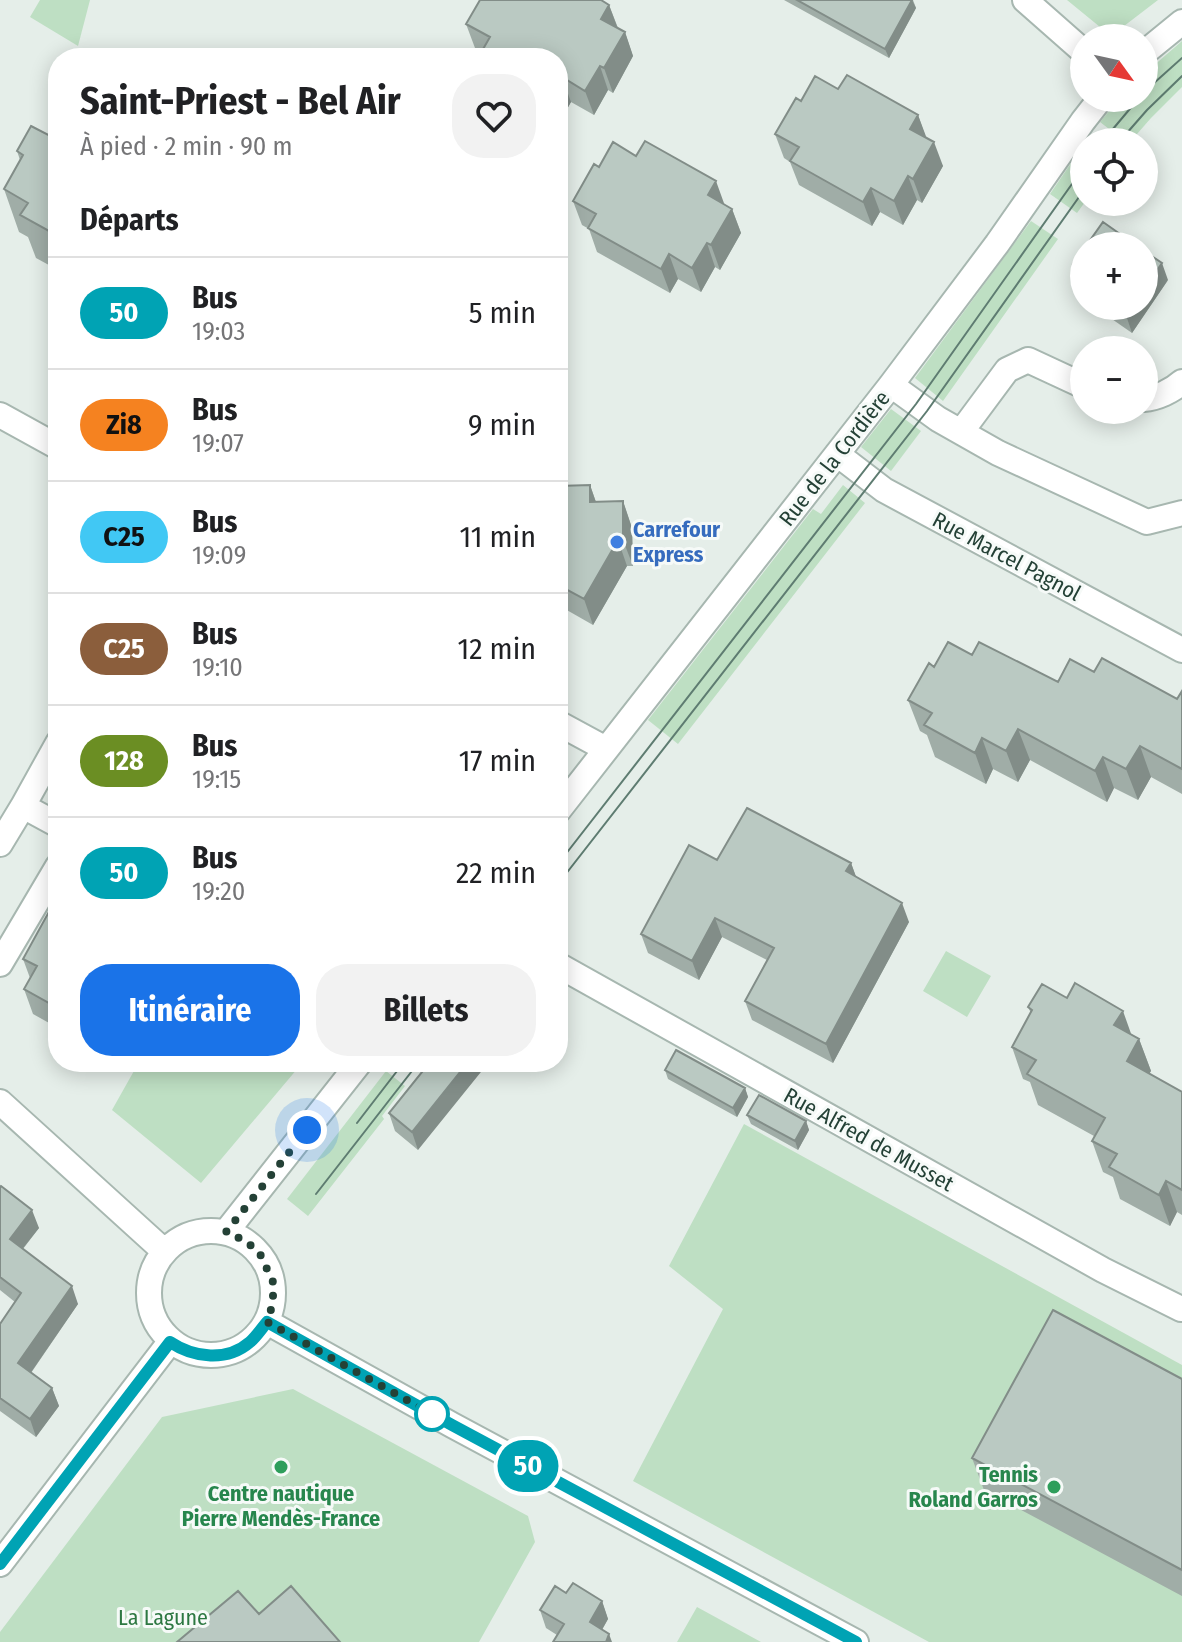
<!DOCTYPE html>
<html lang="fr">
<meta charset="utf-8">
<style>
:root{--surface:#fff;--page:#f2f2f2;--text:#202124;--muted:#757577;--line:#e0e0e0;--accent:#1a73e8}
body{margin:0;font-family:"Fira Sans Condensed",sans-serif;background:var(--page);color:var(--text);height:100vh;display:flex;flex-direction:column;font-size:30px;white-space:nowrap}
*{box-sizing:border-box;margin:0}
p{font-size:26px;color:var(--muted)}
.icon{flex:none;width:44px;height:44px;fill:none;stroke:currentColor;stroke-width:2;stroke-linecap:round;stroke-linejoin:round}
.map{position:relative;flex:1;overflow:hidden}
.panel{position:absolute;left:48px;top:48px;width:520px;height:1024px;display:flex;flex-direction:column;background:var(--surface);border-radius:32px;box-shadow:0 4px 20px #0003}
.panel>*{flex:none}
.badge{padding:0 16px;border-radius:26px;font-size:28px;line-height:52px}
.needle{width:52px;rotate:123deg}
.buttons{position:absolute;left:1070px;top:24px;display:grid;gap:16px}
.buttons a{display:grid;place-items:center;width:88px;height:88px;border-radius:50%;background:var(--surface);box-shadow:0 4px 20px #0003;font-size:40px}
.you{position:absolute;width:40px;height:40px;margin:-20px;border:6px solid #fff;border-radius:50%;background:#1a73e8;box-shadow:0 0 0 12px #1a73e833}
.map>.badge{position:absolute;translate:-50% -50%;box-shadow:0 0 0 4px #fff}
h2{padding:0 32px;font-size:30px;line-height:72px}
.round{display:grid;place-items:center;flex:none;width:84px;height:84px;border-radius:32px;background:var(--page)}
.headline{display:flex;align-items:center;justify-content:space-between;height:136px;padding:0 32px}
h1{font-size:38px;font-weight:700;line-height:60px}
.cta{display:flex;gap:16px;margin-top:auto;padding:16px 32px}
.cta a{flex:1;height:92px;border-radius:32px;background:var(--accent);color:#fff;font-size:32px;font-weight:700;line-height:92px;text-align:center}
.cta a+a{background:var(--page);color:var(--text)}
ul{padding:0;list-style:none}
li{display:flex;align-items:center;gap:24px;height:112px;padding:0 32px;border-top:2px solid var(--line)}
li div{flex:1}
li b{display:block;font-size:30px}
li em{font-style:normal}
li .badge{min-width:88px;font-weight:700;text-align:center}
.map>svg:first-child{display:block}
</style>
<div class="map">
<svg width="1182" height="1642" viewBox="0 0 1182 1642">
<rect width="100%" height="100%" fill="#e5eee9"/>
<path fill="#bedfc3" d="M40,0H90L78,46L30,17Z
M1067,0H1158L1111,36Z
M1182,41V87L1151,118L1130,142H1126L1100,122L1120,98H1144V74Z
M1084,144L1085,202L1077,213L1050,194Z
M1031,221L1058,239L943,401L915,378Z
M891,409L921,431L891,471L861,447Z
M843,485L865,503L678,744L648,720L813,509L821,514Z
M946,951L991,976L967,1017L923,991Z
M139,1062H303L201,1183L112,1110Z
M386,1071L405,1086L382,1116L384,1119L308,1216L287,1199Z
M744,1124L1182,1365V1642H929L633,1481L723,1309L669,1266Z
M293,1389L528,1516L535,1542L479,1642H0V1632L162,1417Z
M697,1607L761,1642H677Z"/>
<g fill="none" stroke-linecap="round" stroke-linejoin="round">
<g stroke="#a7b7b0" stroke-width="28">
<path id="minor" d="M1025,0L1084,52
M1144,53L1182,22
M891,385L938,419L998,453L1147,522L1182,513
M1144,399C1157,398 1172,391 1182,382
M0,415L58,447
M961,432L1007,370L1028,360L1084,386
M837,454L884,490L1182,650
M558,723L606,749
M58,743L23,806L58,825
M558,811L891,385L997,244L1083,121L1101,98
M0,844L23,806
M0,964L58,866
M558,965L1103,1270L1181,1309
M0,1102L164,1251
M149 1293a62 62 0 1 1 124 0a62 62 0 1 1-124 0Z
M226,1232L360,1062
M267,1322L452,1425L856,1642
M0,1564L170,1342"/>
</g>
<use href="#minor" stroke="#fff" stroke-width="24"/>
<path stroke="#5e7c71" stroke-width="2" d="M1144,92L1182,58
M1102,142L1139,98
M1119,142L1147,110L1182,76
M558,864L916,404L1084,167
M558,884L927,411L1084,190
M357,1123L404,1062
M316,1194L419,1062"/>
</g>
<path fill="#a0ada7" d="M784,0H913L916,8L889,58Z
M609,5L618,28L625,32L633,56L613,93L608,90L594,115L571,102L563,116L558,113V58H484L482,52L475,48L466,24Z
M838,89L918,115L926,138L943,166L922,203L917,200L903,225L880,212L872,226L799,185L790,162L784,158L775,134L801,101Z
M58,135V270L36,258L28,237L19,232L4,189L20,160L17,151L56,139Z
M573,201L724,205L732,209L741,233L720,270L715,267L701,292L678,279L670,293L597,252L589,229L582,225Z
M1084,249V284L1080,281L1073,264Z
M1168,280L1132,333L1109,317L1105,306H1144Z
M558,472L563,486L590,485L596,502L623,501L632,528L633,566H627L593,625L558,605Z
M972,655L1058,682L1094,672L1177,699L1182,691V794L1151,777L1138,800L1114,788L1107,802L1030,760L1018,782L993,769L986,784L935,757L927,735L920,731L908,700L934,667Z
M717,860L851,863L856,877L909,922L833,1063L752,1020L745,1001L767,960L722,937L699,980L648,953L641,934Z
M58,912V1028L33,1014L24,989L30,978L23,959Z
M1028,1007L1132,1035L1139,1039L1151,1071L1149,1073L1182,1092V1215L1177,1212L1170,1226L1120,1199L1113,1177L1103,1172L1092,1141L1094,1136L1038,1105L1030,1082L1023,1079L1012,1047L1031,1013Z
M430,1062L418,1150L395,1131L389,1113Z
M665,1070L745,1088L748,1097L737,1117L668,1079Z
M747,1115L806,1121L809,1130L798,1150L751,1124Z
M0,1187L39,1228L23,1249L78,1304L31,1373L52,1388L59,1406L36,1437L0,1411V1324L15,1302L0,1290Z
M1182,1379V1596L984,1490L972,1458Z
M566,1593L602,1601L608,1619L602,1630L557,1635L546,1628L540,1610Z"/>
<path fill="#828d88" d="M912,0L916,8L889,58L885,49Z
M609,5L618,29L601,19Z
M625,32L633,56L613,93L604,68Z
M600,66L608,90L594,115L585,91Z
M562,77L571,102L563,116L558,103V85Z
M918,115L927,139L910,129Z
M934,142L943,166L922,203L913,179Z
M908,176L917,200L903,225L894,201Z
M716,181L725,206L708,195Z
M871,188L880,212L872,226L863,202Z
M732,209L741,233L720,270L711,245Z
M707,243L715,267L701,292L692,268Z
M669,254L678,279L670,293L661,269Z
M1162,263L1168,280L1132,333L1126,315L1132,306H1144V289Z
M558,472L566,494L558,488Z
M590,485L599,511L590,502Z
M623,501L632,528L633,566L623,540Z
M618,540L627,566L593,625L584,599Z
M1018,729L1030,760L1018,782L1006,751Z
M982,738L993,769L986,784L975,753Z
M1140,746L1151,777L1138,800L1126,769Z
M1103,757L1114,788L1107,802L1095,771Z
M851,863L858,882L846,871Z
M902,903L909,922L833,1063L826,1044Z
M715,918L722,937L699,980L692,961Z
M1123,1011L1134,1042L1114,1025Z
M1139,1039L1151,1071L1138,1092L1127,1061Z
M468,1062H489L418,1150L412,1132Z
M745,1088L748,1097L737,1117L733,1108Z
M806,1121L809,1130L798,1150L795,1141Z
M1166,1181L1177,1212L1170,1226L1159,1195Z
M32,1210L39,1228L16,1257L10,1239Z
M72,1286L78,1304L25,1381L18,1363Z
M52,1388L59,1406L36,1437L30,1419Z
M602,1601L608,1619L596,1640L590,1622Z
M609,1634L612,1642H605Z"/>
<path fill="#bac9c2" stroke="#828d88" stroke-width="2" d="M480,0H601L609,5L601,19L625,32L604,68L600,66L585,91L562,77L558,85V58H494L482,51L490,37L466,24Z
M797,0H912L885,49Z
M847,75L918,115L910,129L934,142L913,179L908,176L894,201L871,188L863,202L790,161L799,147L775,134L796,98L801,101L815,76L838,89Z
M31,126L56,139L58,135V236L20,215L28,203L4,189L23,155L17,151Z
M645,141L716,181L708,195L732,209L711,245L707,243L692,268L669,254L661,269L588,228L596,214L573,201L594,164L599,167L613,142L636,156Z
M1103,222L1137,246H1086Z
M1084,249V271L1073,264Z
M1144,251L1162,263L1144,289Z
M1112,306H1132L1126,315Z
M590,485V502L623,501V540H618L584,599L558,585V486Z
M948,642L972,655L979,642L1058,682L1070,659L1094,672L1102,658L1177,699L1182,691V769L1140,746L1126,769L1103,757L1095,771L1018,729L1006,751L982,738L975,753L924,725L932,713L908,700L929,663L934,667Z
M747,808L851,863L846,871L902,903L826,1044L745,1001L774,948L715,918L692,961L641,934L689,845L717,860Z
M51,908L58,912V1008L24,989L37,966L23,959Z
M1075,983L1123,1011L1114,1025L1139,1039L1127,1061L1182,1092V1190L1166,1181L1159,1195L1109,1167L1117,1154L1092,1141L1105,1118L1027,1074L1036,1060L1012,1047L1032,1010L1028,1007L1042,984L1067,998Z
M676,1050L745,1088L733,1108L665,1070Z
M430,1062H468L412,1132L389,1113Z
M759,1095L806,1121L795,1141L747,1115Z
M1,1186L32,1210L10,1239L72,1286L18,1363L52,1388L30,1419L0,1398V1324L21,1293L0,1277V1187Z
M1053,1310L1182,1379V1570L972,1458Z
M573,1583L602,1601L590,1622L609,1634L606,1642H553L564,1624L540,1610L555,1586L566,1593Z
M291,1586L340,1642H177L238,1591L259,1614Z"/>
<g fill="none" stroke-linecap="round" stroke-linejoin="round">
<g stroke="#fff" stroke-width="18">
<path id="line" d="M0,1564L170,1342C194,1358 227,1362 250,1342C256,1337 262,1328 267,1322L452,1425L856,1642"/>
</g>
<use href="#line" stroke="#00a3b4" stroke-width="12"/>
<path stroke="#244136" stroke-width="8" stroke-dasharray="0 14.4" d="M307,1130L226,1232L246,1241L260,1254L273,1282V1303L267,1322L432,1414"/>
</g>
<circle fill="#3f7fe0" stroke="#f6faf8" stroke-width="3" cx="617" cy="542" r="8"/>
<circle fill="#fff" stroke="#00a3b4" stroke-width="4" cx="432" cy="1414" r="16"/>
<g fill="#2e9e5b" stroke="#f6faf8" stroke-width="3">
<circle cx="281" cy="1467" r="8"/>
<circle cx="1054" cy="1487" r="8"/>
</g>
<g text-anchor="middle" stroke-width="6" stroke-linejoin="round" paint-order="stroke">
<g font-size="22" fill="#244136" stroke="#f6faf8">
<text transform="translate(834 458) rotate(-52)" y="8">Rue de la Cordière</text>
<text transform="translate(1007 556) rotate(28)" y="8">Rue Marcel Pagnol</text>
<text transform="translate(869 1139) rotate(29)" y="8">Rue Alfred de Musset</text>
</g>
<g font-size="22" font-weight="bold" fill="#366cbe" stroke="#f6faf8" text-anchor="start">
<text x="633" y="537">Carrefour<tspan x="633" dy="25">Express</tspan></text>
</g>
<g font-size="22" font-weight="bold" fill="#27864d" stroke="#f6faf8" text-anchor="end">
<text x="1038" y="1482">Tennis<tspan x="1038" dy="25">Roland Garros</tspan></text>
<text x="281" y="1501" text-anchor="middle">Centre nautique<tspan x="281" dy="25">Pierre Mendès-France</tspan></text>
</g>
<g font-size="22" fill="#2d7842" stroke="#f6faf8">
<text x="163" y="1625">La Lagune</text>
</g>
</g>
</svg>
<div class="buttons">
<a><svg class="needle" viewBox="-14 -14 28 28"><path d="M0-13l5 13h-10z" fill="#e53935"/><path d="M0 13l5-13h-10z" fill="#757577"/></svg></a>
<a><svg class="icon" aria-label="locate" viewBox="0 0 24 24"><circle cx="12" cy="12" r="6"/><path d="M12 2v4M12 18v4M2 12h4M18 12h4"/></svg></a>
<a>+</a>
<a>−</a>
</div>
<div class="you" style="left:307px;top:1130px"></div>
<b class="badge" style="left:528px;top:1466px;background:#00a3b4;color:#fff">50</b>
<section class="panel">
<div class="headline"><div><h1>Saint-Priest - Bel Air</h1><p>À pied · 2 min · 90 m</p></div><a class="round"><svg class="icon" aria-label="heart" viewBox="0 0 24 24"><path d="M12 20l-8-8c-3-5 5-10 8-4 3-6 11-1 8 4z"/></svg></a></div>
<h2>Départs</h2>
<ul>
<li><span class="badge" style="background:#00a3b4;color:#fff">50</span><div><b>Bus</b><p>19:03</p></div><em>5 min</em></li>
<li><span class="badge" style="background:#f58220;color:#111">Zi8</span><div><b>Bus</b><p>19:07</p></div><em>9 min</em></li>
<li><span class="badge" style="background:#41c8f4;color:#111">C25</span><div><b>Bus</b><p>19:09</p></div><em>11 min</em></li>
<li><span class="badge" style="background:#8b5e3c;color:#fff">C25</span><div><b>Bus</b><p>19:10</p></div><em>12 min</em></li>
<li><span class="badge" style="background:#6b8e23;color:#fff">128</span><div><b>Bus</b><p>19:15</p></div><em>17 min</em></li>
<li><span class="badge" style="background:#00a3b4;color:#fff">50</span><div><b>Bus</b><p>19:20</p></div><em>22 min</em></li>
</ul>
<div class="cta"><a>Itinéraire</a><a>Billets</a></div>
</section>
</div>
